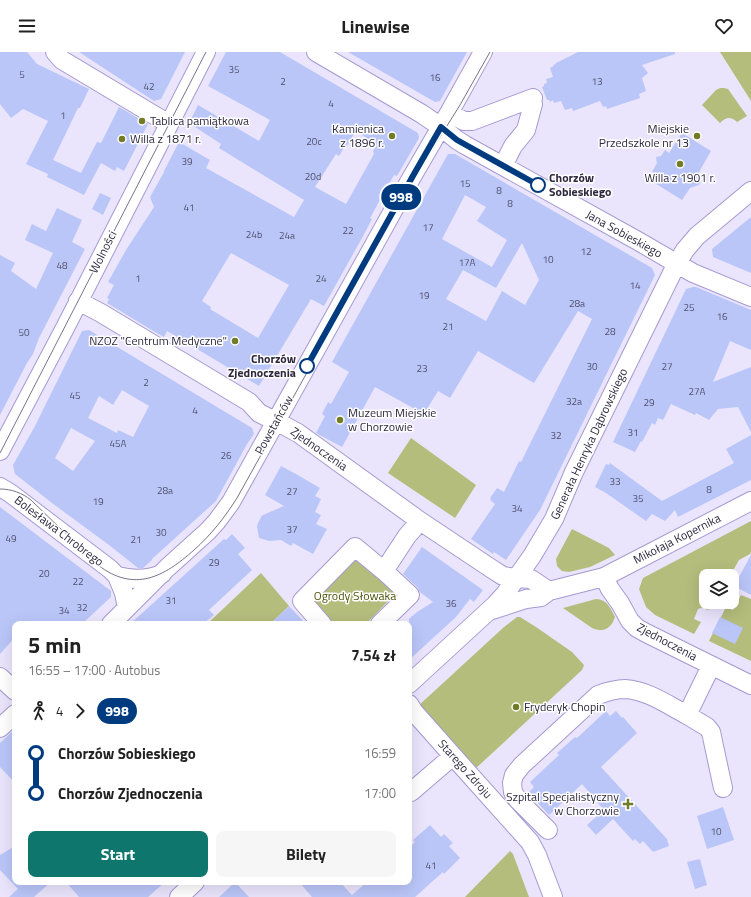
<!DOCTYPE html>
<html lang="pl">
<meta charset="utf-8">
<style>
:root{--surface:#fff;--page:#f6f6f6;--text:#222;--muted:#767676;--accent:#0f766e}
body{margin:0;font-family:"Titillium Web",sans-serif;background:var(--page);color:var(--text);height:100vh;display:flex;flex-direction:column;font-size:15px;white-space:nowrap}
*{box-sizing:border-box;margin:0}
p{font-size:13px;color:var(--muted)}
.icon{flex:none;width:22px;height:22px;fill:none;stroke:currentColor;stroke-width:2;stroke-linecap:round;stroke-linejoin:round}
.map{position:relative;flex:1;overflow:hidden}
.drawer{position:absolute;left:12px;top:569px;width:400px;height:264px;display:flex;flex-direction:column;background:var(--surface);border-radius:8px;box-shadow:0 4px 16px #0002}
.drawer>*{flex:none}
.badge{padding:0 8px;border-radius:13px;font-size:14px;line-height:26px}
.controls{position:absolute;left:699px;top:517px;display:grid;gap:8px}
.controls a{display:grid;place-items:center;width:40px;height:40px;border-radius:8px;background:var(--surface);box-shadow:0 4px 16px #0002;font-size:20px}
.map>.badge{position:absolute;translate:-50% -50%;box-shadow:0 0 0 2px #fff}
.legs{display:flex;align-items:center;gap:6px;height:44px;padding:0 16px;font-size:13px}
.legs p{margin-inline-start:auto}
.headline{display:flex;align-items:center;justify-content:space-between;height:68px;padding:0 16px}
h1{font-size:22px;font-weight:700;line-height:30px}
.primary-button{display:flex;gap:8px;margin-top:auto;padding:8px 16px}
.primary-button a{flex:1;height:46px;border-radius:8px;background:var(--accent);color:#fff;font-size:16px;font-weight:700;line-height:46px;text-align:center}
.primary-button a+a{background:var(--page);color:var(--text)}
ul{padding:0 16px;list-style:none}
li{display:flex;align-items:center;gap:14px;height:40px;font-size:15px}
li i{display:grid;place-items:center;width:6px;height:100%;margin:0 5px;background:currentColor}
li i::after{content:'';width:10px;height:10px;margin:-5px;border:3px solid;border-radius:50%;background:var(--surface)}
li p{margin-inline-start:auto}
li:first-child i{background:linear-gradient(#0000 50%,currentColor 0)}
li:last-child i{background:linear-gradient(currentColor 50%,#0000 0)}
header{display:flex;justify-content:space-between;align-items:center;height:52px;padding:0 16px;background:var(--surface);font-size:18px;font-weight:700}
.map>svg:first-child{display:block}
</style>
<header><svg class="icon" aria-label="menu" viewBox="0 0 24 24"><path d="M4 6h16M4 12h16M4 18h16"/></svg>Linewise<svg class="icon" aria-label="heart" viewBox="0 0 24 24"><path d="M12 20l-8-8c-3-5 5-10 8-4 3-6 11-1 8 4z"/></svg></header>
<div class="map">
<svg width="751" height="845" viewBox="0 0 751 845">
<rect width="100%" height="100%" fill="#eae5fd"/>
<path fill="#b4bd7c" d="M720,0H751V49Z
M720,36H724L728,37L747,64L737,70C731,64 726,65 720,71L702,53L716,38Z
M411,386L476,433L455,466L388,421Z
M751,469V500L750,502L739,508L730,524H706V550H714L710,557L707,558L704,555L698,557L694,567L701,570L694,582L655,563L646,555L639,537L643,526Z
M572,477L609,496L615,503L590,515L569,520L562,519L557,514L556,507Z
M356,503L396,541L366,572H333L311,550Z
M261,521L289,554L270,572H207Z
M741,543L751,547V609L709,589L726,555L733,558Z
M596,547C607,547 611,557 615,565C611,577 603,581 592,576L563,556Z
M517,565H520L536,575L572,600L584,613L582,618L474,718L417,655L504,575Z
M510,799L513,802L529,845H465Z"/>
<path fill="#bac6f8" fill-rule="evenodd" d="M0,0H27L37,12L89,37L80,56H78L53,108L81,121L97,90L101,91L119,55L148,72L124,119L117,115L115,119L101,111L84,143L47,125L48,122L26,112L48,69L23,57L11,66L0,52Z
M79,0H185L161,47L154,49Z
M226,0H280L418,81L419,86L397,124L394,123L370,166L372,167L362,186L324,254L311,247L259,334L167,279L164,285L155,280L107,251L109,247L107,246L114,233L108,230L126,198L154,155L150,145L164,120V119L179,90L210,108L206,116L294,165L304,148L219,96L221,92L189,71L198,53L259,89L270,68L208,34ZM356,79L377,93L373,99L374,102L346,152L315,135L336,102L339,104L345,94L346,95ZM231,201L289,233L258,286L210,257L211,255L202,249Z
M348,0H467L440,49L435,50Z
M578,0H675V2L642,13L648,21L642,26L646,39L639,42L640,46L607,57L606,54L603,55L600,49L573,59L572,56L565,58L561,49L554,51L553,48L550,50L549,48H547L542,35L544,34V32L547,31L546,27L553,25L550,16L554,14L553,13L556,12V11Z
M682,81L711,99L699,120L701,129L699,133L690,136L682,148L653,130L657,123L652,120L657,111L656,105L661,104L665,98L669,101Z
M448,102H455L652,216L655,223L540,458L506,508L494,500L493,502L471,487L495,452L490,448L491,447L490,446L497,436L504,440L519,409L521,410L592,267L578,259L534,331L478,299L450,346L438,339L424,362L375,335L342,395L316,381L325,364L322,362L328,350L331,352L349,320L332,310ZM465,143L486,155L477,169L507,188L492,215L442,187ZM522,191L539,228L525,253L502,239L486,269L446,247L463,218L496,236Z
M100,141L111,146L103,163L92,157Z
M57,156L82,168L72,190L85,197L39,286L33,302L27,311L0,363V203L15,211L11,219L36,237L53,201L25,188L32,172L46,179Z
M751,165V221L713,205L712,197Z
M693,235H696L751,258V298L730,289L713,330L751,315V380L738,355L718,357L709,368L696,361L695,363L671,352L663,368L658,366L655,373L652,371L642,390L641,389L635,400L613,390L686,237Z
M89,278L252,376L254,382L247,392L216,449L152,507V508L143,516H138L109,493L52,451L15,422L13,413L35,374L82,279ZM122,338L149,354L133,385L118,378L117,381L88,366L99,344L113,353ZM71,376L95,389L73,419L55,406Z
M751,383V428L678,465L675,458L665,469L652,462L646,469L606,441L595,435L606,412L609,413L610,411L662,449L734,411L726,397Z
M281,414L294,421L296,422L320,436L315,444L321,447L315,460L321,463L316,472L327,477L313,502L293,491L291,494L281,488L269,489L259,486L257,475L258,471L261,465L263,463L284,454L265,443Z
M0,455L111,539V545L82,572H15V585L0,602Z
M232,482L245,496L238,502L252,518L209,558L214,563L203,572H130L224,487L226,488Z
M422,495L483,538L474,550L470,547L456,565L409,608V567L417,560L433,550L420,540L417,535L403,522Z
M751,503V543L734,534Z
M289,554L306,572H270Z
M720,565L743,576L735,592L712,581Z
M606,659L610,664L616,659L622,666L623,665L637,681L601,715L667,787L669,794L653,800L643,789L640,792L635,787L633,789L613,767L596,783L587,773L604,758L582,732L549,763L534,747L535,746L529,740L534,735L530,730L559,703L557,701L575,685L577,686Z
M15,677V731L0,715V691Z
M723,755L734,788L707,797L697,764Z
M430,773L441,785L444,782L453,791L449,794L460,806L444,822L443,820L415,845H312L299,830H340L352,843L367,830H409V796L415,790L413,788Z
M15,794V830H51L34,845H9L18,837L0,818V803Z
M700,807L707,833L695,837L687,810Z
M66,830H165L148,845H79Z
M235,830L249,845H219Z"/>
<g fill="none" stroke-linecap="round" stroke-linejoin="round">
<g stroke="#a699d1" stroke-width="20">
<path id="minor" d="M55,0L62,8L169,72
M316,0L422,62L441,75L457,88L465,93L638,189L693,221L751,245
M449,61L464,69H472L533,46
M503,114L513,94L526,78L533,52L531,47
M78,249L101,261L249,350L259,361L285,374L298,381L420,469L492,517L503,524L516,526L531,527L549,539
M0,399L66,274L206,0
M0,435L10,441L110,517L117,524L124,541L127,556
M384,519L407,484L420,469
M117,524C132,528 147,528 162,522
M604,525L610,537L620,551L630,569L637,576L646,581L751,633
M492,558L526,547L541,545L549,539L604,525L751,449
M111,572L167,516L208,479L217,469L231,450L409,130L449,61L483,0
M322,572L302,549L355,495L384,519L410,543L380,572
M711,614L687,663L707,675L711,680L723,736
M0,625L15,639
M409,632L495,553L505,542L532,504L554,467L574,420L677,211L685,198L697,184L751,139
M409,652L414,660L453,704L530,790L537,803L553,845
M0,676L15,662
M409,738L411,740L453,704
M548,778L518,748L513,740L512,731L514,723L522,713L598,643C606,640 616,637 625,637C647,638 668,653 687,663
M179,845L195,830"/>
</g>
<use href="#minor" stroke="#fff" stroke-width="18"/>
<path stroke="#78738a" stroke-width="1" d="M0,401L206,0
M0,437C12,437 22,441 31,448L98,513C134,541 164,525 194,498C211,483 225,465 237,446L425,109L460,53L490,0"/>
</g>
<g fill="none" stroke-linecap="round" stroke-linejoin="round">
<g stroke="#fff" stroke-width="9">
<path id="line-1" d="M307,314L414,122L441,75L457,88L538,133"/>
</g>
<use href="#line-1" stroke="#003b80" stroke-width="6"/>
</g>
<g fill="#727b26" stroke="#fff" stroke-width="1.5">
<circle cx="142" cy="69" r="4"/>
<circle cx="392" cy="84" r="4"/>
<circle cx="697" cy="84" r="4"/>
<circle cx="122" cy="87" r="4"/>
<circle cx="680" cy="112" r="4"/>
<circle cx="235" cy="289" r="4"/>
<circle cx="340" cy="368" r="4"/>
<circle cx="516" cy="655" r="4"/>
<path d="M626 746h4v4h4v4h-4v4h-4v-4h-4v-4h4z"/>
</g>
<g fill="#fff" stroke="#003b80" stroke-width="2">
<circle cx="538" cy="133" r="7"/>
<circle cx="307" cy="314" r="7"/>
</g>
<g text-anchor="middle" stroke-width="3" stroke-linejoin="round" paint-order="stroke">
<g font-size="10" fill="#51506d">
<text x="234" y="21">35</text>
<text x="22" y="26">5</text>
<text x="435" y="29">16</text>
<text x="283" y="33">2</text>
<text x="597" y="33">13</text>
<text x="149" y="38">42</text>
<text x="331" y="55">4</text>
<text x="63" y="67">1</text>
<text x="314" y="93">20c</text>
<text x="187" y="113">39</text>
<text x="313" y="128">20d</text>
<text x="465" y="135">15</text>
<text x="499" y="142">8</text>
<text x="510" y="155">8</text>
<text x="189" y="159">41</text>
<text x="428" y="179">17</text>
<text x="348" y="182">22</text>
<text x="254" y="186">24b</text>
<text x="287" y="187">24a</text>
<text x="586" y="203">12</text>
<text x="548" y="211">10</text>
<text x="467" y="214">17A</text>
<text x="62" y="217">48</text>
<text x="138" y="230">1</text>
<text x="321" y="230">24</text>
<text x="635" y="237">14</text>
<text x="424" y="247">19</text>
<text x="577" y="255">28a</text>
<text x="689" y="259">25</text>
<text x="722" y="268">16</text>
<text x="448" y="278">21</text>
<text x="610" y="283">28</text>
<text x="24" y="284">50</text>
<text x="592" y="318">30</text>
<text x="667" y="318">27</text>
<text x="422" y="320">23</text>
<text x="146" y="334">2</text>
<text x="697" y="343">27A</text>
<text x="75" y="347">45</text>
<text x="574" y="353">32a</text>
<text x="649" y="354">29</text>
<text x="195" y="362">4</text>
<text x="633" y="384">31</text>
<text x="556" y="387">32</text>
<text x="118" y="395">45A</text>
<text x="226" y="407">26</text>
<text x="615" y="433">33</text>
<text x="709" y="441">8</text>
<text x="165" y="442">28a</text>
<text x="292" y="443">27</text>
<text x="638" y="450">35</text>
<text x="98" y="453">19</text>
<text x="517" y="460">34</text>
<text x="292" y="481">37</text>
<text x="161" y="484">30</text>
<text x="11" y="490">49</text>
<text x="136" y="491">21</text>
<text x="214" y="514">29</text>
<text x="44" y="525">20</text>
<text x="78" y="533">22</text>
<text x="171" y="552">31</text>
<text x="451" y="555">36</text>
<text x="82" y="559">32</text>
<text x="64" y="562">34</text>
<text x="716" y="783">10</text>
<text x="431" y="817">41</text>
</g>
<g font-size="12" fill="#2e293f" stroke="#fff" text-anchor="start">
<text x="150" y="73">Tablica pamiątkowa</text>
<text x="384" y="81" text-anchor="end">Kamienica<tspan x="384" dy="14">z 1896 r.</tspan></text>
<text x="689" y="81" text-anchor="end">Miejskie<tspan x="689" dy="14">Przedszkole nr 13</tspan></text>
<text x="130" y="91">Willa z 1871 r.</text>
<text x="680" y="130" text-anchor="middle">Willa z 1901 r.</text>
<text x="227" y="293" text-anchor="end">NZOZ "Centrum Medyczne"</text>
<text x="348" y="365">Muzeum Miejskie<tspan x="348" dy="14">w Chorzowie</tspan></text>
<text x="524" y="659">Fryderyk Chopin</text>
<text x="619" y="749" text-anchor="end">Szpital Specjalistyczny<tspan x="619" dy="14">w Chorzowie</tspan></text>
</g>
<g font-size="12" font-weight="bold" fill="#2e293f" stroke="#fff" text-anchor="start">
<text x="549" y="130">Chorzów<tspan x="549" dy="14">Sobieskiego</tspan></text>
<text x="296" y="311" text-anchor="end">Chorzów<tspan x="296" dy="14">Zjednoczenia</tspan></text>
</g>
<g font-size="12" fill="#2e293f" stroke="#fff">
<text transform="translate(624 182) rotate(29)" y="4">Jana Sobieskiego</text>
<text transform="translate(103 200) rotate(-63)" y="4">Wolności</text>
<text transform="translate(274 373) rotate(-61)" y="4">Powstańców</text>
<text transform="translate(589 392) rotate(-65)" y="4">Generała Henryka Dąbrowskiego</text>
<text transform="translate(319 397) rotate(35)" y="4">Zjednoczenia</text>
<text transform="translate(59 479) rotate(37)" y="4">Bolesława Chrobrego</text>
<text transform="translate(677 487) rotate(-27)" y="4">Mikołaja Kopernika</text>
<text transform="translate(667 590) rotate(28)" y="4">Zjednoczenia</text>
<text transform="translate(465 717) rotate(48)" y="4">Starego Zdroju</text>
</g>
<g font-size="12" fill="#4c530b" stroke="#fff">
<text x="355" y="548">Ogrody Słowaka</text>
</g>
</g>
</svg>
<div class="controls">
<a><svg class="icon" aria-label="layers" viewBox="0 0 24 24"><path d="M12 4l9 5-9 5-9-5zM3 14l9 5 9-5"/></svg></a>
</div>
<b class="badge" style="left:401px;top:145px;background:#003b80;color:#fff">998</b>
<section class="drawer">
<div class="headline"><div><h1>5 min</h1><p>16:55 – 17:00 · Autobus</p></div><b>7.54 zł</b></div>
<div class="legs"><svg class="icon" aria-label="walk" viewBox="0 0 24 24"><circle cx="13" cy="4" r="2"/><path d="M13 8l-2 6 4 7M11 14l-3 7M7 12l3-4h3l4 4"/></svg>4<svg class="icon" aria-label="forward" viewBox="0 0 24 24"><path d="M9 5l7 7-7 7"/></svg><b class="badge" style="background:#003b80;color:#fff">998</b></div>
<ul>
<li><i style="color:#003b80"></i><b>Chorzów Sobieskiego</b><p>16:59</p></li>
<li><i style="color:#003b80"></i><b>Chorzów Zjednoczenia</b><p>17:00</p></li>
</ul>
<div class="primary-button"><a>Start</a><a>Bilety</a></div>
</section>
</div>
